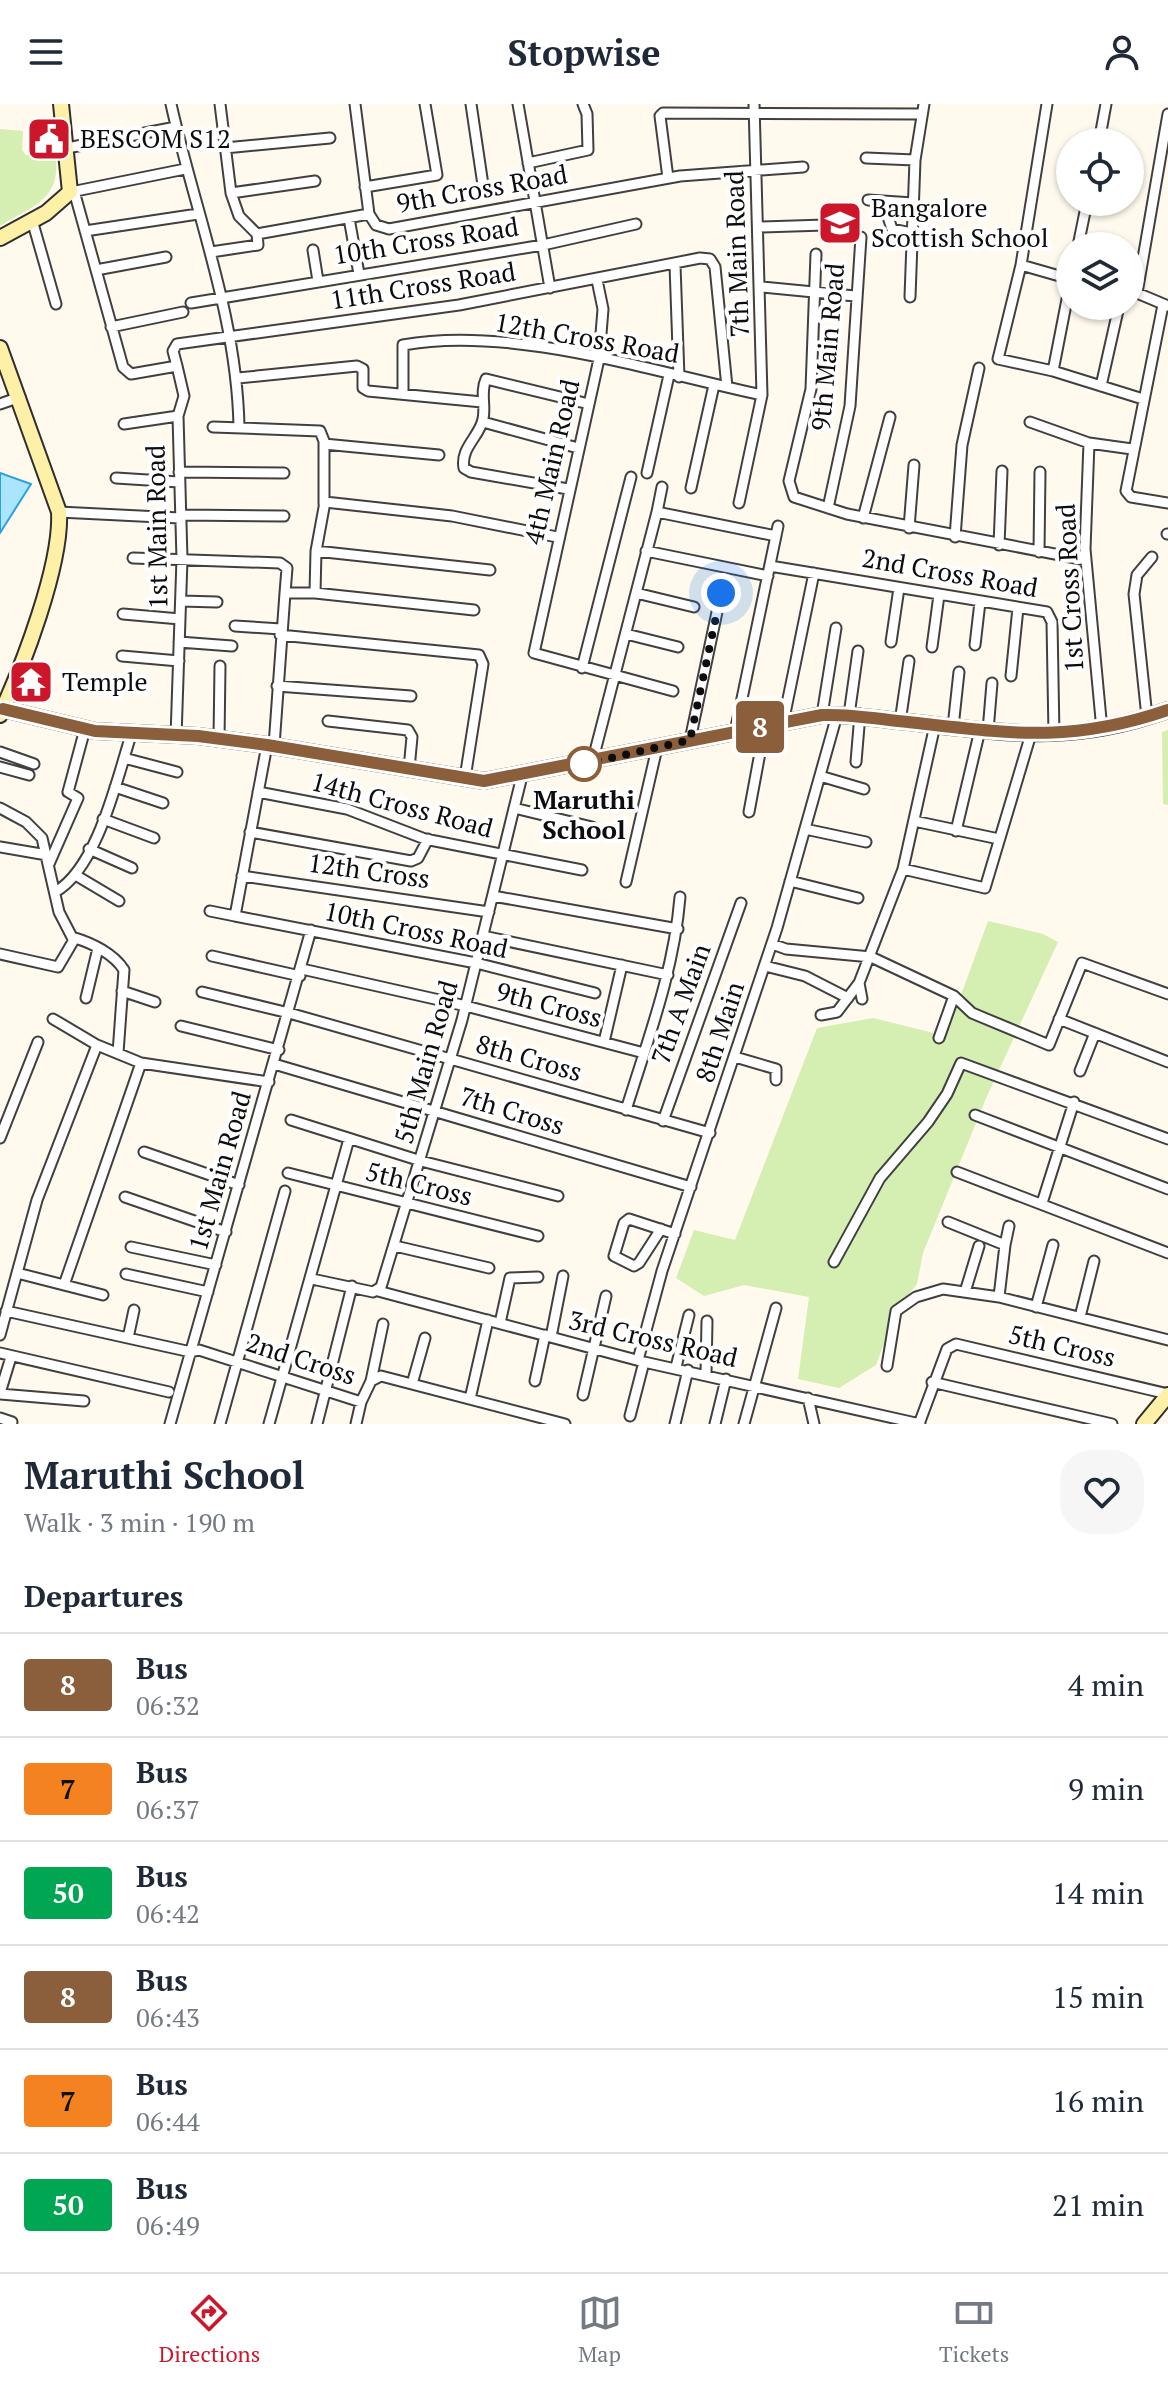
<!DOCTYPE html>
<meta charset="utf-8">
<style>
:root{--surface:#fff;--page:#f6f6f7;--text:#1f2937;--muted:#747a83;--line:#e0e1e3;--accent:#cc162a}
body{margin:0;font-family:"PT Serif",serif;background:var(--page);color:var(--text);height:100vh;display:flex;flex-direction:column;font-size:30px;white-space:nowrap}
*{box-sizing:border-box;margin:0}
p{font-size:26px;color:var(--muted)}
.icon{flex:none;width:44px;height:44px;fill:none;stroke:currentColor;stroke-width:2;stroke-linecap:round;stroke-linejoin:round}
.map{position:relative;height:1320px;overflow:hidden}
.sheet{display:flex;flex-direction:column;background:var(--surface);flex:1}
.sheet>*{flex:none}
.badge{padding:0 16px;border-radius:6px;font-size:28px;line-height:52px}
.controls{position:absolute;left:1056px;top:24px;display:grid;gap:16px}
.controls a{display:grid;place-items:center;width:88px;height:88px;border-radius:50%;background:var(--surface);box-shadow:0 2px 6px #0004;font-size:40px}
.you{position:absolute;width:40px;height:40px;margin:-20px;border:6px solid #fff;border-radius:50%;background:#1a73e8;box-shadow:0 0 0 12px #1a73e833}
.map>.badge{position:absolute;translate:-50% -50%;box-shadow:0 0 0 4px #fff}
h2{padding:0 24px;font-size:30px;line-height:72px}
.round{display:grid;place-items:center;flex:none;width:84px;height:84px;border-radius:32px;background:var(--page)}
.headline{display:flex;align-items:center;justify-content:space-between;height:136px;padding:0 24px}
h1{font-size:38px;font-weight:700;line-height:60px}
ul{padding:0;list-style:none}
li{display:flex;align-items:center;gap:24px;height:104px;padding:0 24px;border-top:2px solid var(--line)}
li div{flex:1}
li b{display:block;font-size:30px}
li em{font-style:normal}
li .badge{min-width:88px;font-weight:700;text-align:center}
header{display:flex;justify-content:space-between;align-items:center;height:104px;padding:0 24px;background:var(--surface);font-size:36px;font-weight:700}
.tabs{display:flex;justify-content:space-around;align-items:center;height:112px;border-top:2px solid var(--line);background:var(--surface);font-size:22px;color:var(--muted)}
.tabs a{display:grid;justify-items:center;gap:4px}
.tabs .selected{color:var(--accent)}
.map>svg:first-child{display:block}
</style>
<header><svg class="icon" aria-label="menu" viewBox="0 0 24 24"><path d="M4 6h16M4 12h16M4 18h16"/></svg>Stopwise<svg class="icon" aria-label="person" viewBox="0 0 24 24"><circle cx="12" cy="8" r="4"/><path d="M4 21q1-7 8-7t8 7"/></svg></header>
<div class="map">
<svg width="1168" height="1320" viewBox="0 0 1168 1320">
<rect width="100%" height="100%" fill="#fffaed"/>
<path fill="#d5eeb2" d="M0,25L23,27L22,46L26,51L56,53C60,97 33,101 0,122Z
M1168,626V701L1163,700L1162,628Z
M988,817L1043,830L1058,838L987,992L923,1149L917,1180L896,1207L876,1261L839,1284L798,1275L809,1193L744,1181L704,1192L676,1174L694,1126L735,1136L817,924L873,914L946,932Z"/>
<path fill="#abe4fd" stroke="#2aa1dc" stroke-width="2" d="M0,369L31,380L0,429Z"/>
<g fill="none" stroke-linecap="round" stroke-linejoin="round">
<g stroke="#404040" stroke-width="13">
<path id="street" d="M171,0C195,108 237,212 239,323
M220,0L231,89L239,112L257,130
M355,0L369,110L376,121L389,125L680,72L803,63
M471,0L483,81
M518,0L550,184
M1047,0L1021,161L1070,175
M1168,10L1137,189L1168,202
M1099,38L1106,0
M67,44L176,23
M225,44L330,34
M866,54L915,56
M528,59L588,46L587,10L583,0
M668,74L660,12L663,9L922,10
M365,83L437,71L425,0
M74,87L123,263L131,270L177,262L173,247L177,240L459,201L700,154L710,155L715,163L727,283
M71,88L185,65
M231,89L315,77
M868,96L913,99
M888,113L892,125L912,129
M349,114L359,170
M32,116L56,200
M759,123L825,121
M85,127L198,110
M257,130L369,110
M1078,142L1087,98
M313,146L318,177
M211,148L258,141L257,130
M816,150L811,285L789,377L794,393L847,410L1086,456
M675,161L679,273
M1021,161L998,255L1053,267
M96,166L166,153
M597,176L603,205L599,255L534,549L673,587
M1070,180L1053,267L1143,295
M762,183L855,192
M910,193L915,56L924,0
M191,199L543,141L636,120
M1163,201L1126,387L1131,393L1168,399
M111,223L183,208
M238,274L357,262L363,265V284L368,287L482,298
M1101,282L1119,202
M403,289V241C512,221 654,268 762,291
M0,300L20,293
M483,318L578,344
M1030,318L1089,339L1132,345
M124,320L178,312
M213,323L320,327L324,337V400
M1089,339L1085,445L1102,626
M324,340L439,351
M179,368L284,369
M647,369L669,271
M116,374L179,378
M691,384L714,281
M568,385L471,368L464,364C460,344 480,332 483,315C486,302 480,288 486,275L589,300
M739,399L762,291L754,0
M828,404L850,302L861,133
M59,408L180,414
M657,408L662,383
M180,411L284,412
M863,414L890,313
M909,424L914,361
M1167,430H1168
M955,433L962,341L979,264
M999,441L1002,367
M316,447L490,466
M646,447L768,472
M1039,448L1040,368
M133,454L280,459L287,464L285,489
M770,462L1047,508L1052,518L1054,631
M315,489L474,506
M636,489L694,503
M181,497L217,498
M123,510L180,515
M235,522L281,525
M626,530L678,543
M280,531L479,551L483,560L465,674
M179,538L232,542
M891,538L899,484
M975,541L980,498
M932,543L939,491
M122,552L179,557
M582,564L631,373
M1011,572L1018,504
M277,582L411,592
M822,611L836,524
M849,611L858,547
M1147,613L1134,490L1137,471L1152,453
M328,617L408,626L412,633L409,665
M900,618L909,557
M783,619L814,469
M953,623L959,568
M988,627L992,579
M735,628L778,422
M176,633L182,455L178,312L184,292L177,262
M219,635L220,562
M690,636L721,489
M267,641L235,812L476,859L595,889
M274,642L285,489H315L316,447L325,398L452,412L557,433
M0,648L34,660
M124,654L177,668
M856,658L860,610
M592,659L657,408L776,432
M0,663L29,671
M820,672L864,685
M115,683L163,699
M258,688L347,705L425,735L582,766
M0,704L26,718L42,734L59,808L73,835
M514,704L592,723
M749,708L765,622
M103,715L154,734
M914,717L999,735
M805,725L866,738
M956,727L980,626
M250,728L411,757L418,754L428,735
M0,743L47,751
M89,745L132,764
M49,760L78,694L68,688L85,625
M903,765L985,784L1031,630
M77,772L119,797
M242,772L489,808
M790,777L858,794
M626,778L657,644
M55,788C97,765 117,675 131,631
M493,792L678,825
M210,807L235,812
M483,832L668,871
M772,840L786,845L871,853L954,892L972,909L1049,941L1082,859L1168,890
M0,850L58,863L75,834C92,839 114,850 124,866L118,949
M212,852L300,872
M765,862L805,872L848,894
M302,865L466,902L644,949
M122,887L155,898
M202,888L289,909L710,1029
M86,894L98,844
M862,895L859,879L903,765L935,621
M821,911L837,908L859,879
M53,915L97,941
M1059,915L1168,958
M181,922L279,946
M939,934L954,892
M604,938L622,861
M735,953L776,965V976
M274,960L691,1083
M1080,967L1095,929
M626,1006C648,935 674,867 680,793
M975,1011L1168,1085
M291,1016L421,1057L558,1092
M663,1017L741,799
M0,1034L38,938
M144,1048L239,1081
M957,1068L1168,1149
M288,1069L538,1132
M125,1093L226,1128
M1042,1099L1074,998
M948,1118L1005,1141L1009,1122
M661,1125L639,1159L634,1162L614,1152L624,1119L629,1115L675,1130
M395,1142L489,1164
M131,1143L216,1161
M834,1158L880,1074L928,1018L947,990L961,959L1168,1035
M17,1169L103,1191
M126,1170L208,1188
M312,1175L373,1188L381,1183L462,916L522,672
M64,1181L141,959
M378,1187L644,1258L920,1320
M965,1188L979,1142
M999,1193L1005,1141
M1036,1203L1053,1141
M6,1207L191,1248L199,1246L361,1298L371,1277L381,1272L565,1320
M1080,1213L1094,1157
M500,1219L510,1174L538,1173
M0,1231L37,1096L97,941L141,959L269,978
M551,1233L563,1172
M128,1234L134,1206
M0,1249L169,1288
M638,1256L662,1167L777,824L837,611
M887,1262L896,1207L916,1193L943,1185L999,1193L1168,1236
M676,1263L689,1211
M706,1270L707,1217
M371,1277L383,1220
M535,1277L545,1231
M932,1278L1112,1320
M412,1280L425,1234
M0,1289L11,1253
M0,1290L84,1297
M583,1291L606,1192
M808,1294L814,1320
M470,1295L488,1216
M630,1312L644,1258
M0,1314L12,1318
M170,1320L311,826
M220,1320L285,1087
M269,1320L349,1035
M317,1320L352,1182
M356,1320L361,1298
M675,1320L688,1266
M715,1320L726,1275
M744,1320L776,1204
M919,1320L947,1245L956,1240L1168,1290"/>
</g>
<g stroke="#2f2f2f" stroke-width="18">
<path id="secondary" d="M0,134L46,109L70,88L61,0
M0,244L59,408C62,460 23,562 0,611
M3,605L95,627L198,632L267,641L484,677L822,611C852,610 878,615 908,618C1007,629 1071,641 1168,606
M1144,1320L1168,1291"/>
</g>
<use href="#street" stroke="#fff" stroke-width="9"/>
<use href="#secondary" stroke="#fff0a8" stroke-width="14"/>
</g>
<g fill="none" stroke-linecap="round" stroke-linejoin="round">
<g stroke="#fff" stroke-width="18">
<path id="line" d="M3,605L95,627L198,632L267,641L484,677L822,611C852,610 878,615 908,618C1007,629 1070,640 1168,606"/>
</g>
<use href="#line" stroke="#8b5e3c" stroke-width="12"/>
<path stroke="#0d0d0d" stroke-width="8" stroke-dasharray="0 14.4" d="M584,660L690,636L721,489"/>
</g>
<defs>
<g id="civic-square" transform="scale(2.3)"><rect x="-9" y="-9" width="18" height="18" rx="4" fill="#cc162a" stroke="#fff"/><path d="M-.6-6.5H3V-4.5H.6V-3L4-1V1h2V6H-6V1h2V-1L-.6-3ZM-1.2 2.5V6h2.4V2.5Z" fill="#fff"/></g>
<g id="school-square" transform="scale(2.3)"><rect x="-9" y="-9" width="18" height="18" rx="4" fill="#cc162a" stroke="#fff"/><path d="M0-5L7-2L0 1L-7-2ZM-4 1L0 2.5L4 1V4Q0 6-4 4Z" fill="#fff"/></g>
<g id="temple-square" transform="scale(2.3)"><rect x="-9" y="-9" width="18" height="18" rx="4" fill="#cc162a" stroke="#fff"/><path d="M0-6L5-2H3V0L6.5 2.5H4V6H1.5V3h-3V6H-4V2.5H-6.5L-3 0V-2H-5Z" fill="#fff"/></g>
</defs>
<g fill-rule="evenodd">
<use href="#civic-square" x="49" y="35"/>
<use href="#school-square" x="840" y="119"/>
<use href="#temple-square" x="31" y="578"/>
</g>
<circle fill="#fff" stroke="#8b5e3c" stroke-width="4" cx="584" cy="660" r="16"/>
<g text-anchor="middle" stroke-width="8" stroke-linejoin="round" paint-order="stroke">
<g font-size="26" fill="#0d0d0d" stroke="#fff" text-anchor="start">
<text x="80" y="44">BESCOM S12</text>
<text x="871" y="113">Bangalore<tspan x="871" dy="30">Scottish School</tspan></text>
<text x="62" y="587">Temple</text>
</g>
<g font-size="26" fill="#0d0d0d" stroke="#fff">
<text transform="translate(482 85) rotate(-10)" y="9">9th Cross Road</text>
<text transform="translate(426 137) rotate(-9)" y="9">10th Cross Road</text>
<text transform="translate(737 150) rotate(-92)" y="9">7th Main Road</text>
<text transform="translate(423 182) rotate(-9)" y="9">11th Cross Road</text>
<text transform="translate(587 234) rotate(10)" y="9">12th Cross Road</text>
<text transform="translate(828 243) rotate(-85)" y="9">9th Main Road</text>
<text transform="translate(552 358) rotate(-77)" y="9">4th Main Road</text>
<text transform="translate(157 423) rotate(-91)" y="9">1st Main Road</text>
<text transform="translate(950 469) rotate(10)" y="9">2nd Cross Road</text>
<text transform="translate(1070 484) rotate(-93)" y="9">1st Cross Road</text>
<text transform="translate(402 701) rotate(15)" y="9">14th Cross Road</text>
<text transform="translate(369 767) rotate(8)" y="9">12th Cross</text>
<text transform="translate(416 826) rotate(12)" y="9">10th Cross Road</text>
<text transform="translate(681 900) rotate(-70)" y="9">7th A Main</text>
<text transform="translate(549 901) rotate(15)" y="9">9th Cross</text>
<text transform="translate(720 928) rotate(-72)" y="9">8th Main</text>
<text transform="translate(529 954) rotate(16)" y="9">8th Cross</text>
<text transform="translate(426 958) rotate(-74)" y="9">5th Main Road</text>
<text transform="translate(512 1007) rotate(17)" y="9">7th Cross</text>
<text transform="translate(220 1067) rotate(-74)" y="9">1st Main Road</text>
<text transform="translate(419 1080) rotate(14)" y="9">5th Cross</text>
<text transform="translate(653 1235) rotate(13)" y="9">3rd Cross Road</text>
<text transform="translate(1062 1242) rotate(13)" y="9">5th Cross</text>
<text transform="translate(301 1255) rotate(18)" y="9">2nd Cross</text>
</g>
<g font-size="26" font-weight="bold" fill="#0d0d0d" stroke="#fff">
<text x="584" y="705">Maruthi<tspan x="584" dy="30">School</tspan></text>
</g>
</g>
</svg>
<div class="controls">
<a><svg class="icon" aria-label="locate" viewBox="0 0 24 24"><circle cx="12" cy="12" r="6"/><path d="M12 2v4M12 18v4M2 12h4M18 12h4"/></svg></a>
<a><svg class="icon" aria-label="layers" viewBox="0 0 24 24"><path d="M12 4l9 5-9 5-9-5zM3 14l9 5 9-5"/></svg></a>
</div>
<div class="you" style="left:721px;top:489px"></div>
<b class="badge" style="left:760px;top:623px;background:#8b5e3c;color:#fff">8</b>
</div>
<section class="sheet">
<div class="headline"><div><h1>Maruthi School</h1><p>Walk · 3 min · 190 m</p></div><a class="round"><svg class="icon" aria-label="heart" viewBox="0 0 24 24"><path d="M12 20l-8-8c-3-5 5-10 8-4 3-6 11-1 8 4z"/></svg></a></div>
<h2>Departures</h2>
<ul>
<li><span class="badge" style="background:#8b5e3c;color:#fff">8</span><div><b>Bus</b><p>06:32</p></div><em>4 min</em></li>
<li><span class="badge" style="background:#f58220;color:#111">7</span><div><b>Bus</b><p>06:37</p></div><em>9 min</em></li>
<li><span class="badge" style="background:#00a651;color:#fff">50</span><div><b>Bus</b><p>06:42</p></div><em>14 min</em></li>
<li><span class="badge" style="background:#8b5e3c;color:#fff">8</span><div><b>Bus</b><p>06:43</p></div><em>15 min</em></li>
<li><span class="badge" style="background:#f58220;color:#111">7</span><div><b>Bus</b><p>06:44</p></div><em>16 min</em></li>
<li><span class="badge" style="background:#00a651;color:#fff">50</span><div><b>Bus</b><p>06:49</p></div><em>21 min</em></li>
</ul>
</section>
<nav class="tabs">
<a class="selected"><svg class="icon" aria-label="directions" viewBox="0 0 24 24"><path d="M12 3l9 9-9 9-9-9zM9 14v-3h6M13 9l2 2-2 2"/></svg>Directions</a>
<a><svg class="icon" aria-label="map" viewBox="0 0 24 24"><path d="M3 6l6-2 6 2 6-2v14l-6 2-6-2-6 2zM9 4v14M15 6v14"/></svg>Map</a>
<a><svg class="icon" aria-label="tickets" viewBox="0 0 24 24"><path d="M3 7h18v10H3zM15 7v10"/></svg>Tickets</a>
</nav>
